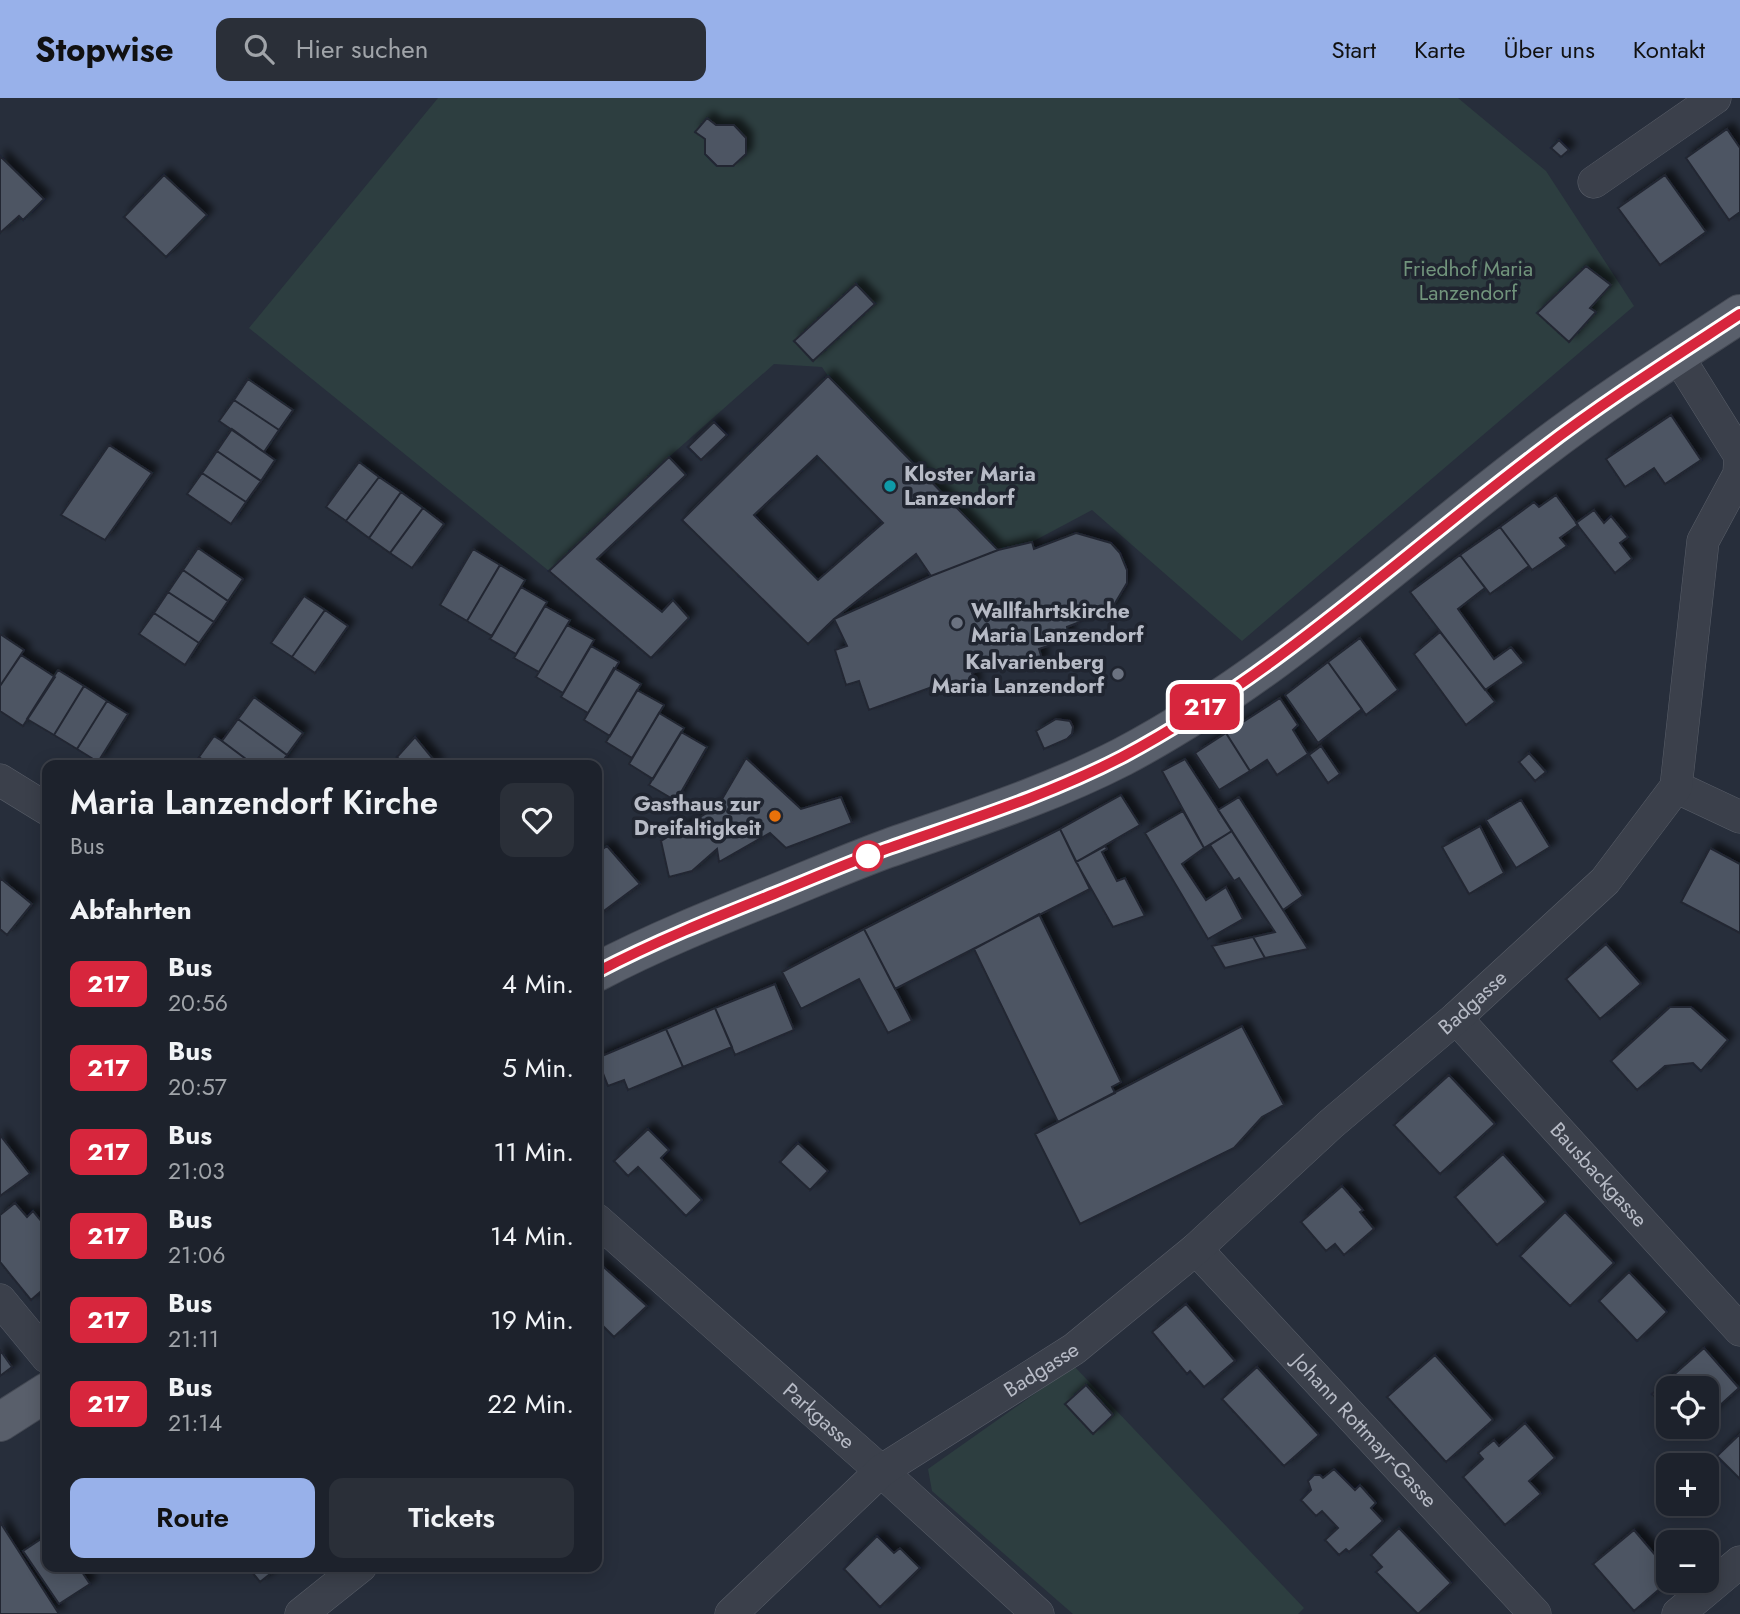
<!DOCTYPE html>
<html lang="de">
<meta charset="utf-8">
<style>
:root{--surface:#1d222c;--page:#2a2f38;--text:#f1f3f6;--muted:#a0a4a9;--line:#3b3f48;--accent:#98b1ea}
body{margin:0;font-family:Jost,sans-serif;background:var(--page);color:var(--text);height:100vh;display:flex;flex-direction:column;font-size:26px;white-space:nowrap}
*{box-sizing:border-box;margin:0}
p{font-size:23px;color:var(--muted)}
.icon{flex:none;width:38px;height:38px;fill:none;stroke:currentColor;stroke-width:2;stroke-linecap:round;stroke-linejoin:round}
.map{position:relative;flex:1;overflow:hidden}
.panel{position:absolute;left:42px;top:662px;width:560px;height:812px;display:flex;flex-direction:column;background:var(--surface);border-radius:14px;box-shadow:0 4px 18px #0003,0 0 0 2px var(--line)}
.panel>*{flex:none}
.badge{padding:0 14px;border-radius:10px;font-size:24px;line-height:46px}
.tools{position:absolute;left:1656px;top:1278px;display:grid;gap:14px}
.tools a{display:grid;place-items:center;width:63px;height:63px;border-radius:14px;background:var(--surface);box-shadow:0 4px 18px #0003,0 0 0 2px var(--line);font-size:35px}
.map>.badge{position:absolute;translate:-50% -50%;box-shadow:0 0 0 4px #fff}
h2{padding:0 28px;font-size:26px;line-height:63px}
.round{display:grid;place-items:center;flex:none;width:74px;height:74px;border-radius:14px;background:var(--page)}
.headline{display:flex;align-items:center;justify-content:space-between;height:119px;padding:0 28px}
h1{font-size:33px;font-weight:600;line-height:52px}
.cta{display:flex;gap:14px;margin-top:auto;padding:14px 28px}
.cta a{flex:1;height:80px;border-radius:14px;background:var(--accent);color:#111;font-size:28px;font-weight:600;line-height:80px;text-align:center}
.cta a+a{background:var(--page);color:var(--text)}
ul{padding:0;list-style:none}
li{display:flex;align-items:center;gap:21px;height:84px;padding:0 28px}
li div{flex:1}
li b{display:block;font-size:26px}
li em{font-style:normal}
li .badge{min-width:77px;font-weight:700;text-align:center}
header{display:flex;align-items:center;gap:42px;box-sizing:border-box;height:98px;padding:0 35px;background:var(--accent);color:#111}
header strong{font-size:33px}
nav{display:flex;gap:38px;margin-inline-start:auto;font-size:24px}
.search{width:490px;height:63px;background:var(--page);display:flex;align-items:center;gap:18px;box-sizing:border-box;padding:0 24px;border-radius:14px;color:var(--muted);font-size:26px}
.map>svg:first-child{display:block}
</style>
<header>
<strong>Stopwise</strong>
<div class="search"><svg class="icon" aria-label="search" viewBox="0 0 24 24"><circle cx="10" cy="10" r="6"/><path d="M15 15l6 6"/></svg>Hier suchen</div>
<nav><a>Start</a><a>Karte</a><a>Über uns</a><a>Kontakt</a></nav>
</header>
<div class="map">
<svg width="1740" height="1516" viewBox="0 0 1740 1516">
<defs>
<filter id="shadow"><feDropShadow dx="6" dy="-6" stdDeviation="3.5" flood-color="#0009"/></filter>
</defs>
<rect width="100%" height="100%" fill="#272e3b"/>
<path fill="#2d3e40" d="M438,0H1458L1546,73L1634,208L1242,543L1092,412L1032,444L998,452L828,278L822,269L774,266L669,359L549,473L249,230Z
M1074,1268L1304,1510L1298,1516H1073L932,1393L928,1371Z"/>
<path fill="#4e5563" stroke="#222732" stroke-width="2" fill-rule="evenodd" filter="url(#shadow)" d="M707,20L716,27H734L746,40V56L733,68H717L705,56V41L695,34Z
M1727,31L1740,50V114L1729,122L1686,60Z
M1559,42L1569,52L1561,59L1551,50Z
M0,58L44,101L23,122L19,118L0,135Z
M164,77L207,117L166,159L124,119Z
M1665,77L1706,134L1660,167L1618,110Z
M1586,168L1611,187L1590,210L1596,214L1569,244L1537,215Z
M856,186L875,206L813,263L794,243Z
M828,278L998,452L931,478L916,456L834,521L808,546L682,422ZM817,358L883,425L818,482L754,417Z
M248,281L293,312L279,332L234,302Z
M234,302L279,332L264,354L219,323Z
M1671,317L1701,362L1665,386L1654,370L1625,389L1606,361Z
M714,324L727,337L701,362L688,349Z
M232,331L275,362L261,383L217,353Z
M109,347L152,375L105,442L61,417Z
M217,353L261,383L246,404L202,375Z
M669,359L686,377L597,461L662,514L673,502L689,520L651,560L549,473Z
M359,364L379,379L346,423L326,409Z
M202,375L246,404L231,426L187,396Z
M379,379L401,394L369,440L346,423Z
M401,394L423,410L390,455L369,440Z
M1556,397L1578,427L1560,440L1567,448L1532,472L1500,429L1534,404L1539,409Z
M423,410L444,426L412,470L390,455Z
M1594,412L1604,425L1611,418L1628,439L1620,445L1632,461L1615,475L1576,425Z
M1500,429L1529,468L1490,496L1460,457Z
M1076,435L1111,445L1120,455L1127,472V485L1111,512L1067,529L1069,541L1039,551L1043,564L1017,572L1013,560L972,575L976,588L948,598L943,585L869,612L859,583L846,587L835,552L847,548L834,521L931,478L998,452L1032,444L1034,451Z
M198,450L243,481L228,503L183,472Z
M473,451L500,467L467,523L440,507Z
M1460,457L1485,490L1458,511L1494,561L1511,549L1524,565L1485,592L1410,494Z
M500,467L525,482L492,538L467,523Z
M183,472L228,503L214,524L168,494Z
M521,489L547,504L516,556L490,541Z
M168,494L214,524L199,545L154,515Z
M304,498L325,512L292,559L271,545Z
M545,508L570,522L539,574L514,560Z
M325,512L348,528L315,575L292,559Z
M154,515L199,545L185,567L139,536Z
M567,527L594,542L563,595L536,579Z
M1440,534L1495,604L1466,627L1414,556Z
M0,536L24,552L0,588Z
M1360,540L1398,592L1366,617L1328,564Z
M591,548L619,564L588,615L561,599Z
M21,557L55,579L23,628L0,613V588Z
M1328,564L1362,611L1318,645L1285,597Z
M614,570L641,586L610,638L584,622Z
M58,572L84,588L54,637L27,621Z
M84,588L107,603L77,651L54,637Z
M637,592L664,607L632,660L606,644Z
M254,599L303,635L287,657L238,621Z
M1280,600L1298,627L1293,632L1308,656L1277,677L1267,662L1250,673L1226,635Z
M107,603L128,616L98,664L77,651Z
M659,615L684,630L653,681L629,666Z
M238,621L287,657L280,667H254L222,643Z
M1056,621L1070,623L1073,629L1072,636L1067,641L1044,651L1036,633Z
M681,634L707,649L676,703L649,687Z
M1226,635L1250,673L1219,692L1195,655Z
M214,638L222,643L254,667H209L199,659Z
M415,639L438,667H404L397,659Z
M1321,648L1340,676L1328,685L1309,657Z
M1529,655L1546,674L1535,683L1519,664Z
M746,660L801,711L841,699L852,725L786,750L770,735L719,764L717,751L692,773L669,779L661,743L718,708Z
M1185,661L1232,733L1204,750L1162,673Z
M1121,697L1140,727L1076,764L1060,731Z
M1239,699L1303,798L1283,812L1218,712Z
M1521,702L1550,749L1516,770L1486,722Z
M1183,713L1204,750L1182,766L1206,802L1226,789L1243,821L1208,841L1145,735Z
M1480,728L1504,775L1469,796L1442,749Z
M1060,731L1090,791L895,891L864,831Z
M1232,733L1283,812L1308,851L1265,860L1253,839L1275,834L1239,780L1234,783L1210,747Z
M607,748L640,786L597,818V755Z
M1105,748L1107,751L1102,754L1117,783L1125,780L1145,818L1113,829L1076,764Z
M1710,750L1740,766V835L1681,804Z
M0,780L32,806L7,837L0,831Z
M1039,816L1121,984L1112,989L1115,995L1058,1024L974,851Z
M864,831L912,923L888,935L859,881L801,911L782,874Z
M1253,839L1265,860L1225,870L1212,848Z
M1606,846L1641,886L1600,921L1566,881Z
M775,886L794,932L735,957L715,910Z
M1670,909H1691L1728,942L1701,973L1693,965L1665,968L1637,992L1611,963Z
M715,910L732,949L683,969L666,931Z
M1242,928L1284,1007L1262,1019L1234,1050L1080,1126L1035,1036Z
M666,931L683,969L628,992L624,982L608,988L597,960Z
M1449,977L1495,1026L1440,1076L1394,1027Z
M648,1031L669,1052L661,1060L702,1102L686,1118L638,1069L628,1078L614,1063Z
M0,1037L30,1076L0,1098Z
M798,1045L828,1073L810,1092L780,1064Z
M1503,1056L1546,1104L1497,1147L1455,1099Z
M1342,1088L1363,1112L1360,1114L1374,1131L1344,1157L1335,1146L1326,1153L1301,1124Z
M15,1105L27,1119L33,1113L47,1130V1188L31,1202L0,1164V1117Z
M1565,1114L1614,1165L1570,1208L1520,1158Z
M597,1163L647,1208L614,1239L597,1222Z
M1629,1174L1667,1214L1637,1243L1599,1203Z
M1186,1206L1235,1263L1204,1289L1190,1273L1187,1276L1152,1234Z
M1704,1250L1739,1290L1706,1320V1290H1668V1313L1652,1296Z
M0,1252L12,1269L0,1278Z
M1435,1257L1493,1322L1446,1364L1387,1299Z
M1257,1269L1319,1337L1284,1368L1222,1301Z
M1086,1287L1113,1317L1093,1336L1065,1306Z
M1525,1325L1555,1360L1529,1383L1541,1396L1505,1427L1463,1379L1483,1361L1478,1355L1494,1342L1499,1348Z
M1740,1336V1381L1717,1358Z
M1334,1371L1355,1392L1360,1387L1376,1405L1371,1410L1383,1423L1349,1454L1346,1451L1339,1457L1325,1442L1338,1430L1322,1413L1316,1418L1301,1402L1311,1392L1308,1383L1314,1377H1320L1323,1380Z
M0,1424L59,1516H0Z
M1399,1430L1451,1485L1418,1516L1376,1474L1382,1469L1371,1457Z
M1634,1432L1668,1472V1482H1670L1634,1513L1593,1466Z
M47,1437V1468H78L90,1486L59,1506L23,1453Z
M877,1438L894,1455L900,1450L920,1470L880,1509L844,1471Z
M247,1468H280L260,1484Z"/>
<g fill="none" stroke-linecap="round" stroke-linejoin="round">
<g stroke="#595e69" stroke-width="33">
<g id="minor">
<path d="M1594,84L1715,0"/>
<path d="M0,682L47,711"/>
<path d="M1676,689L1740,719"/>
<path id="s1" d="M1456,920L1740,1232"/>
<path id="s2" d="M597,1122L881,1373L1038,1516"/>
<path id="s3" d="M1196,1151L1535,1516"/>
<path d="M0,1202L47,1259"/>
<path d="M301,1516L361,1468"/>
<path id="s4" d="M731,1516L881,1373L1074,1251L1196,1151L1331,1026L1456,920L1605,783L1676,689L1703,443L1739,376L1740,358L1677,257"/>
<path d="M1678,1516L1740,1464"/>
</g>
</g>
<g stroke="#444954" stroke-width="40">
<path id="major" d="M597,874C654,844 714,820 774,796C811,781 848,765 886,751C965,723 1046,698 1122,659C1276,578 1403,456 1541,352C1605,303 1673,260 1740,216
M0,1324L47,1294"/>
</g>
<use href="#minor" stroke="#3b404b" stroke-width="32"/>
<use href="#major" stroke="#595f6b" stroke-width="38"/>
</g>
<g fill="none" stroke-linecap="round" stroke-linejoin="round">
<g stroke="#fff" stroke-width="16">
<path id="line" d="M597,874C654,844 714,820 774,796C811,781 848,765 886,751C965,723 1047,698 1122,659C1276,577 1403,456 1541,352C1605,303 1673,260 1740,216"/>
</g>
<use href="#line" stroke="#d7263d" stroke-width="10"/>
</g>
<circle fill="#0f9aa8" stroke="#202530" stroke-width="2.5" cx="890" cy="388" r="7"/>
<g fill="#6b7280" stroke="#202530" stroke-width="2.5">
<circle cx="957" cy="525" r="7"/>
<circle cx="1118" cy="576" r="7"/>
</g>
<circle fill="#e8710a" stroke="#202530" stroke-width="2.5" cx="775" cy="718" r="7"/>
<circle fill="#fff" stroke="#d7263d" stroke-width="3.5" cx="868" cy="758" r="14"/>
<g text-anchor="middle" stroke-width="7" stroke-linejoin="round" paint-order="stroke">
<g font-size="21" fill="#71947c" stroke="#202530">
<text x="1468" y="178">Friedhof Maria<tspan x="1468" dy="24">Lanzendorf</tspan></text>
</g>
<g font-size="21" font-weight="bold" fill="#b7bbc6" stroke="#202530" text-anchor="start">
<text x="904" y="383">Kloster Maria<tspan x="904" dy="24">Lanzendorf</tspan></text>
<text x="971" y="520">Wallfahrtskirche<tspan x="971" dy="24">Maria Lanzendorf</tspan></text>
<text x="1104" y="571" text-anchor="end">Kalvarienberg<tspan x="1104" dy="24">Maria Lanzendorf</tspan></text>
<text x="761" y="713" text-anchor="end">Gasthaus zur<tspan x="761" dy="24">Dreifaltigkeit</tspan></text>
</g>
<g font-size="21" fill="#b7bbc6" stroke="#202530">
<text dy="7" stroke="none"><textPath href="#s4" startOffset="964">Badgasse</textPath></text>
<text dy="7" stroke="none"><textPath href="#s1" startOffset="212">Bausbackgasse</textPath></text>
<text dy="7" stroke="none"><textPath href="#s4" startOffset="397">Badgasse</textPath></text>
<text dy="7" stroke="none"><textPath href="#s2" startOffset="296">Parkgasse</textPath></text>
<text dy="7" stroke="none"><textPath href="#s3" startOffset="248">Johann Rottmayr-Gasse</textPath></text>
</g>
</g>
</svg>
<div class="tools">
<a><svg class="icon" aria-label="locate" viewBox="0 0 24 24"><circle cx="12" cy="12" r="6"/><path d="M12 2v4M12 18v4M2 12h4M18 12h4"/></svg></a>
<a>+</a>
<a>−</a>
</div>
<b class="badge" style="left:1205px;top:609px;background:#d7263d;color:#fff">217</b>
<section class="panel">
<div class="headline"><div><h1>Maria Lanzendorf Kirche</h1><p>Bus</p></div><a class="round"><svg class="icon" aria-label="heart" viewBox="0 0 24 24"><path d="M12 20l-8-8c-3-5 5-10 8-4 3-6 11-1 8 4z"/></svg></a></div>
<h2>Abfahrten</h2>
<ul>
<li><span class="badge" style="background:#d7263d;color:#fff">217</span><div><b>Bus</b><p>20:56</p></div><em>4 Min.</em></li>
<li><span class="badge" style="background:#d7263d;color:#fff">217</span><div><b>Bus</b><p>20:57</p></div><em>5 Min.</em></li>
<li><span class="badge" style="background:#d7263d;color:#fff">217</span><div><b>Bus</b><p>21:03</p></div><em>11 Min.</em></li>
<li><span class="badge" style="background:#d7263d;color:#fff">217</span><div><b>Bus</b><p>21:06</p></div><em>14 Min.</em></li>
<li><span class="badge" style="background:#d7263d;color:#fff">217</span><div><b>Bus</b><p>21:11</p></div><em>19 Min.</em></li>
<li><span class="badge" style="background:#d7263d;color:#fff">217</span><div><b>Bus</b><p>21:14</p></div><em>22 Min.</em></li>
</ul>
<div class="cta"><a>Route</a><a>Tickets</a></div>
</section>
</div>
